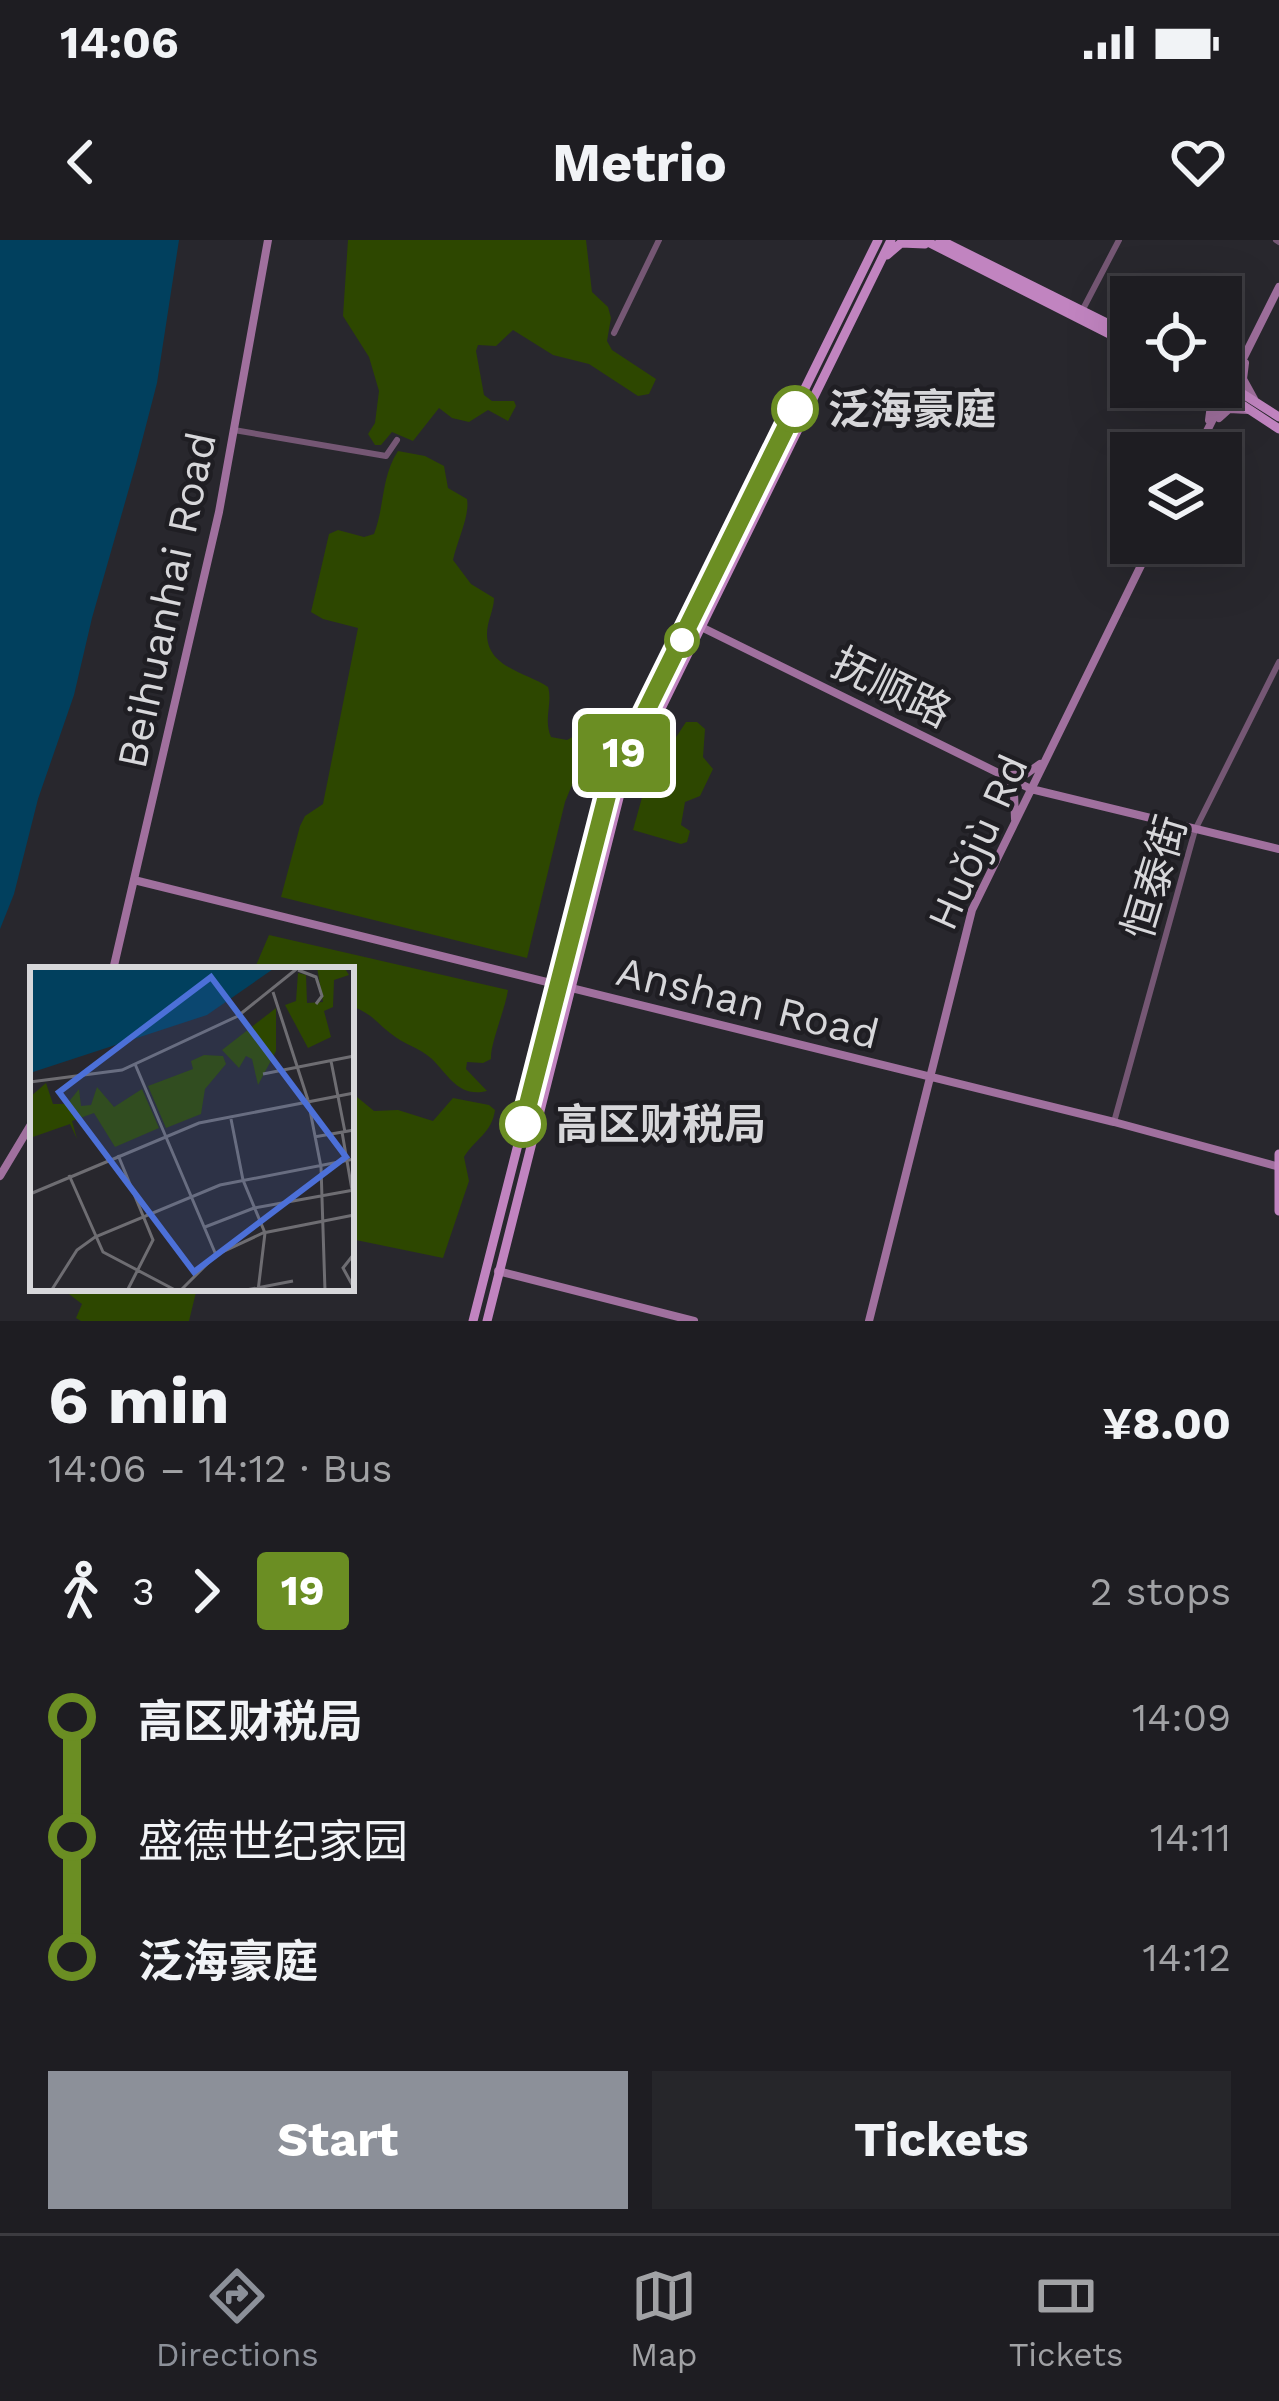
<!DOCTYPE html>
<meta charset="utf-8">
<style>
:root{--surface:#1e1d22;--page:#26262a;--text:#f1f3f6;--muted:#a1a2a5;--line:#3c3b40;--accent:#8c9099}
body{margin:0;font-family:"Work Sans","Noto Sans SC",sans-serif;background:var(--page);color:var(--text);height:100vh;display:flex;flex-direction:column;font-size:45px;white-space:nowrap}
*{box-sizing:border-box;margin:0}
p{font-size:39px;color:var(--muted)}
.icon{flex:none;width:66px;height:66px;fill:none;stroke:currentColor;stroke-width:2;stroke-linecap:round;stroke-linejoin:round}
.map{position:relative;height:1081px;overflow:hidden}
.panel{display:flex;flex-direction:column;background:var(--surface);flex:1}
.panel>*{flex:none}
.badge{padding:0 24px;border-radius:9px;font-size:42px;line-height:78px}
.tools{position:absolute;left:1110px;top:36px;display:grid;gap:24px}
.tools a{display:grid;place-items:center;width:132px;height:132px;border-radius:0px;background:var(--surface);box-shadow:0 12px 48px #0002,0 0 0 3px var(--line);font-size:60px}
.map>.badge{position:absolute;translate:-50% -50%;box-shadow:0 0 0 6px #fff}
.legs{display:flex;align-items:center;gap:18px;height:132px;padding:0 48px;font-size:39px}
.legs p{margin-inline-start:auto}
.summary{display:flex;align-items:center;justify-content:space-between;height:204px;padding:0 48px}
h1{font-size:66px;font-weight:700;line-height:90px}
.cta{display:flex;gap:24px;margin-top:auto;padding:24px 48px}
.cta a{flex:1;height:138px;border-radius:0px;background:var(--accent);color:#fff;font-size:48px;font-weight:700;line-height:138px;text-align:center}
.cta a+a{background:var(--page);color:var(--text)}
ul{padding:0 48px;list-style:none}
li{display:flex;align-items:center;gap:42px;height:120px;font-size:45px}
li i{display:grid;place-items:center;width:18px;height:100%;margin:0 15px;background:currentColor}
li i::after{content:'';width:30px;height:30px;margin:-15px;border:9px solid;border-radius:50%;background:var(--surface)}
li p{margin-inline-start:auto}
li:first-child i{background:linear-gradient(#0000 50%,currentColor 0)}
li:last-child i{background:linear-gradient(currentColor 50%,#0000 0)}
.status{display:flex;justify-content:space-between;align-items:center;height:84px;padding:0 60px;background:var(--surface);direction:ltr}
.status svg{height:33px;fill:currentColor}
header{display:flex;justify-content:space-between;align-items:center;height:156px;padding:0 48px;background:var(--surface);font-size:54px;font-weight:700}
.tabs{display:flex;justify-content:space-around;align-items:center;height:168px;border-top:3px solid var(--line);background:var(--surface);font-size:33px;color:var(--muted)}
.tabs a{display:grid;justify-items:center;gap:6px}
.tabs .selected{color:var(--accent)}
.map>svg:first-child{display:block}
</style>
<div class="status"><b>14:06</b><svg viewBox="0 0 49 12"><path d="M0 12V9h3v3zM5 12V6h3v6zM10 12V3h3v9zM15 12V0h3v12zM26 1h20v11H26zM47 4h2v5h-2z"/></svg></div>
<header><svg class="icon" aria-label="back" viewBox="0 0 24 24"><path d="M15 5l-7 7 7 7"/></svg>Metrio<svg class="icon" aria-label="heart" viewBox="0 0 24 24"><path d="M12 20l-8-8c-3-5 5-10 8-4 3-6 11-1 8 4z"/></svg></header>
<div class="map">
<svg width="1279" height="1081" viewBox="0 0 1279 1081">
<rect width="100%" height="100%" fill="#28272d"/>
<path fill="#2d4700" d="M348,0H586L592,52L608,67L611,78L607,101L612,110L656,139L649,154L638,156L589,124L553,115L513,90L496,106L478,105L476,111L484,155L492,161H514L516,166L508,181L488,170L469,182L452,178L439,168L413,201L392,192L381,205H375L368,194L375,183L379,151L369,117L343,76Z
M398,211L425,216L444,226L448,248L467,259C470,276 457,301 453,320L471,344L494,358C494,370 487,381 487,394C487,428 528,433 548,447C553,464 543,478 551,497L567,500L576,495L587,508L565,562L527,718L281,657L300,586L305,576L323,564L358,388L323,379L311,372L329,294L338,290L364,297L374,294C385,265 381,237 398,211Z
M686,482H697L705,489L703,517L713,529L700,556L685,562L681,585L690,591L687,602L681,604L633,590L646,543Z
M269,695L508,750C505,770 490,804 491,819L483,823L467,822L466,829L487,851C459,858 449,836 432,819C420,808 403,804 390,793C375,781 371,773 351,766V730H254Z
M351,852L374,871L398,870L433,881L453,858L489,865L495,870C492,893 475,899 464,917L469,941L443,1018L351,999Z
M61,1048H197L189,1081H81L76,1078L82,1064Z"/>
<path fill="#01405e" d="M0,0H179L157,143L136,224L92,378L74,455L38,559L14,654L0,689Z"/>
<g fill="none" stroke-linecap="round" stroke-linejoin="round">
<path stroke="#755774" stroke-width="6" d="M1276,0L1279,2
M1082,71L1119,0
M614,93L659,0
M234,190L386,216L397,200
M1114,882L1195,590L1279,422"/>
<path stroke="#a0709e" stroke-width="8" d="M1245,123L1243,139L1254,159
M1221,129L1241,117
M1203,147L1211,165L1209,180
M1219,178L1229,169L1248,170
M1196,213L1279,47
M691,382L1031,549L1279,609
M1011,535L1026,534L1040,524
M1003,538L1014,553L1015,579
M134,640L1114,882L1276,926
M113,730L219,272L268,0
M0,936L33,881
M498,1031L694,1081
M869,1081L972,670L1152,303"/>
<path stroke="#c184c0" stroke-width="9" d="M924,0L1131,105
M940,0L1131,95
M887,15L901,3L925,4
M1221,140L1279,177
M1215,147L1279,189
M1279,914V971
M473,1081L610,544L878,0
M487,1081L621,550L891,0"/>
</g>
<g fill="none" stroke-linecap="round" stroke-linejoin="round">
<g stroke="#fff" stroke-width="27">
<path id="line-1" d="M523,884L610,544L795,169"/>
</g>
<use href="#line-1" stroke="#6b8e23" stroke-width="18"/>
</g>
<g fill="#fff" stroke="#6b8e23" stroke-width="6">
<circle cx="795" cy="169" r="21"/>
<circle cx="682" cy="400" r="15"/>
<circle cx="523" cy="884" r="21"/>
</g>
<g text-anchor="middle" stroke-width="9" stroke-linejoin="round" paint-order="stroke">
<g font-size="42" font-weight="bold" fill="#d7d7da" stroke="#1f1e23" text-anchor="start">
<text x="828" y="184">泛海豪庭</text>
<text x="556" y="899">高区财税局</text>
</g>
<g font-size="42" fill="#d7d7da" stroke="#1f1e23">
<text transform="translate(166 360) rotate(-78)" y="15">Beihuanhai Road</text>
<text transform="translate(892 447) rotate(26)" y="15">抚顺路</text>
<text transform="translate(977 602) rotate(-66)" y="15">Huǒjù Rd</text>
<text transform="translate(1154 637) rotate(-73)" y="15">恒泰街</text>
<text transform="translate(748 762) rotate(14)" y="15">Anshan Road</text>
</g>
</g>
<g transform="translate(30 727)">
<rect width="324" height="324" fill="#28272d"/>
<path d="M287,0H314L319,8L304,13L303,40L294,44L301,70L278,81L255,38L266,34L268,6L276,8L277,36L293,35ZM246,41V84L228,118L222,92L216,89L209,101L192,83ZM174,88L193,89L196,97L175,122L171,147L136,161L118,119L163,102L161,94ZM16,116L23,137H37L49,122L51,139L61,138L67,120L84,140L112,122L129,161L85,180L64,146L42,154L47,172L40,157L0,171V130Z" fill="#2d4700"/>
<path d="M246,0L177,48L0,106V0Z" fill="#01405e"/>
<path fill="none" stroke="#6e6d72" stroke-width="3" d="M268,3L286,10L292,29L286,37M243,25L278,133M301,94L315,165M105,97L186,288M233,107L324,89M0,115L92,103L208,49L269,0M278,133L291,200L295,324M201,152L213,213L235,266L228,324M312,165L322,223M284,170L324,163M88,188L123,273L97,324M39,208L73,285L147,324M0,227L169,156L324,126M175,260L224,241L324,223M324,287L313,301L324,321M21,324L47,283L65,270L190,218L324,192M150,324L186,288L233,266L324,248M211,324L263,314"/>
<path fill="#4c70d8" fill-opacity="0.15" stroke="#4c70d8" stroke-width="6" d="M181,10L316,190L164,305L29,125Z"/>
<rect width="324" height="324" fill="none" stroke="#d7d7da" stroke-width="6"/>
</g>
</svg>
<div class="tools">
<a><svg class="icon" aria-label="locate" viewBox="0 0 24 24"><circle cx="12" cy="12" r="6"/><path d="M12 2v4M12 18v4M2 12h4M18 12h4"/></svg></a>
<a><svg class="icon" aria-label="layers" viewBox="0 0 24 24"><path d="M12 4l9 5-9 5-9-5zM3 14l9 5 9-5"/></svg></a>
</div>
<b class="badge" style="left:624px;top:513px;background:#6b8e23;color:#fff">19</b>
</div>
<section class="panel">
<div class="summary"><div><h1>6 min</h1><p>14:06 – 14:12 · Bus</p></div><b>¥8.00</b></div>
<div class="legs"><svg class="icon" aria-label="walk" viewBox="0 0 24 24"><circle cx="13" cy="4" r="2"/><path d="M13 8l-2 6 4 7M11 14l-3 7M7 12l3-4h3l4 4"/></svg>3<svg class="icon" aria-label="forward" viewBox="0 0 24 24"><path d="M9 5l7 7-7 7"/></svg><b class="badge" style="background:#6b8e23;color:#fff">19</b><p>2 stops</p></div>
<ul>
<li><i style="color:#6b8e23"></i><b>高区财税局</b><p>14:09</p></li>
<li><i style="color:#6b8e23"></i><span>盛德世纪家园</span><p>14:11</p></li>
<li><i style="color:#6b8e23"></i><b>泛海豪庭</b><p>14:12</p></li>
</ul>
<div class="cta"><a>Start</a><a>Tickets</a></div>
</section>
<nav class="tabs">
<a class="selected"><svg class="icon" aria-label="directions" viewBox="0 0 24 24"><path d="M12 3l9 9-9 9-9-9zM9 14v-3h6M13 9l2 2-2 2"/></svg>Directions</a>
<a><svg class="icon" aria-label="map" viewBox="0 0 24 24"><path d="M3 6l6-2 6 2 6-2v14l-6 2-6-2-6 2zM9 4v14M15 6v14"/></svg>Map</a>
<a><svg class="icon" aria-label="tickets" viewBox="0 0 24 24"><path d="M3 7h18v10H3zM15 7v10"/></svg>Tickets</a>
</nav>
